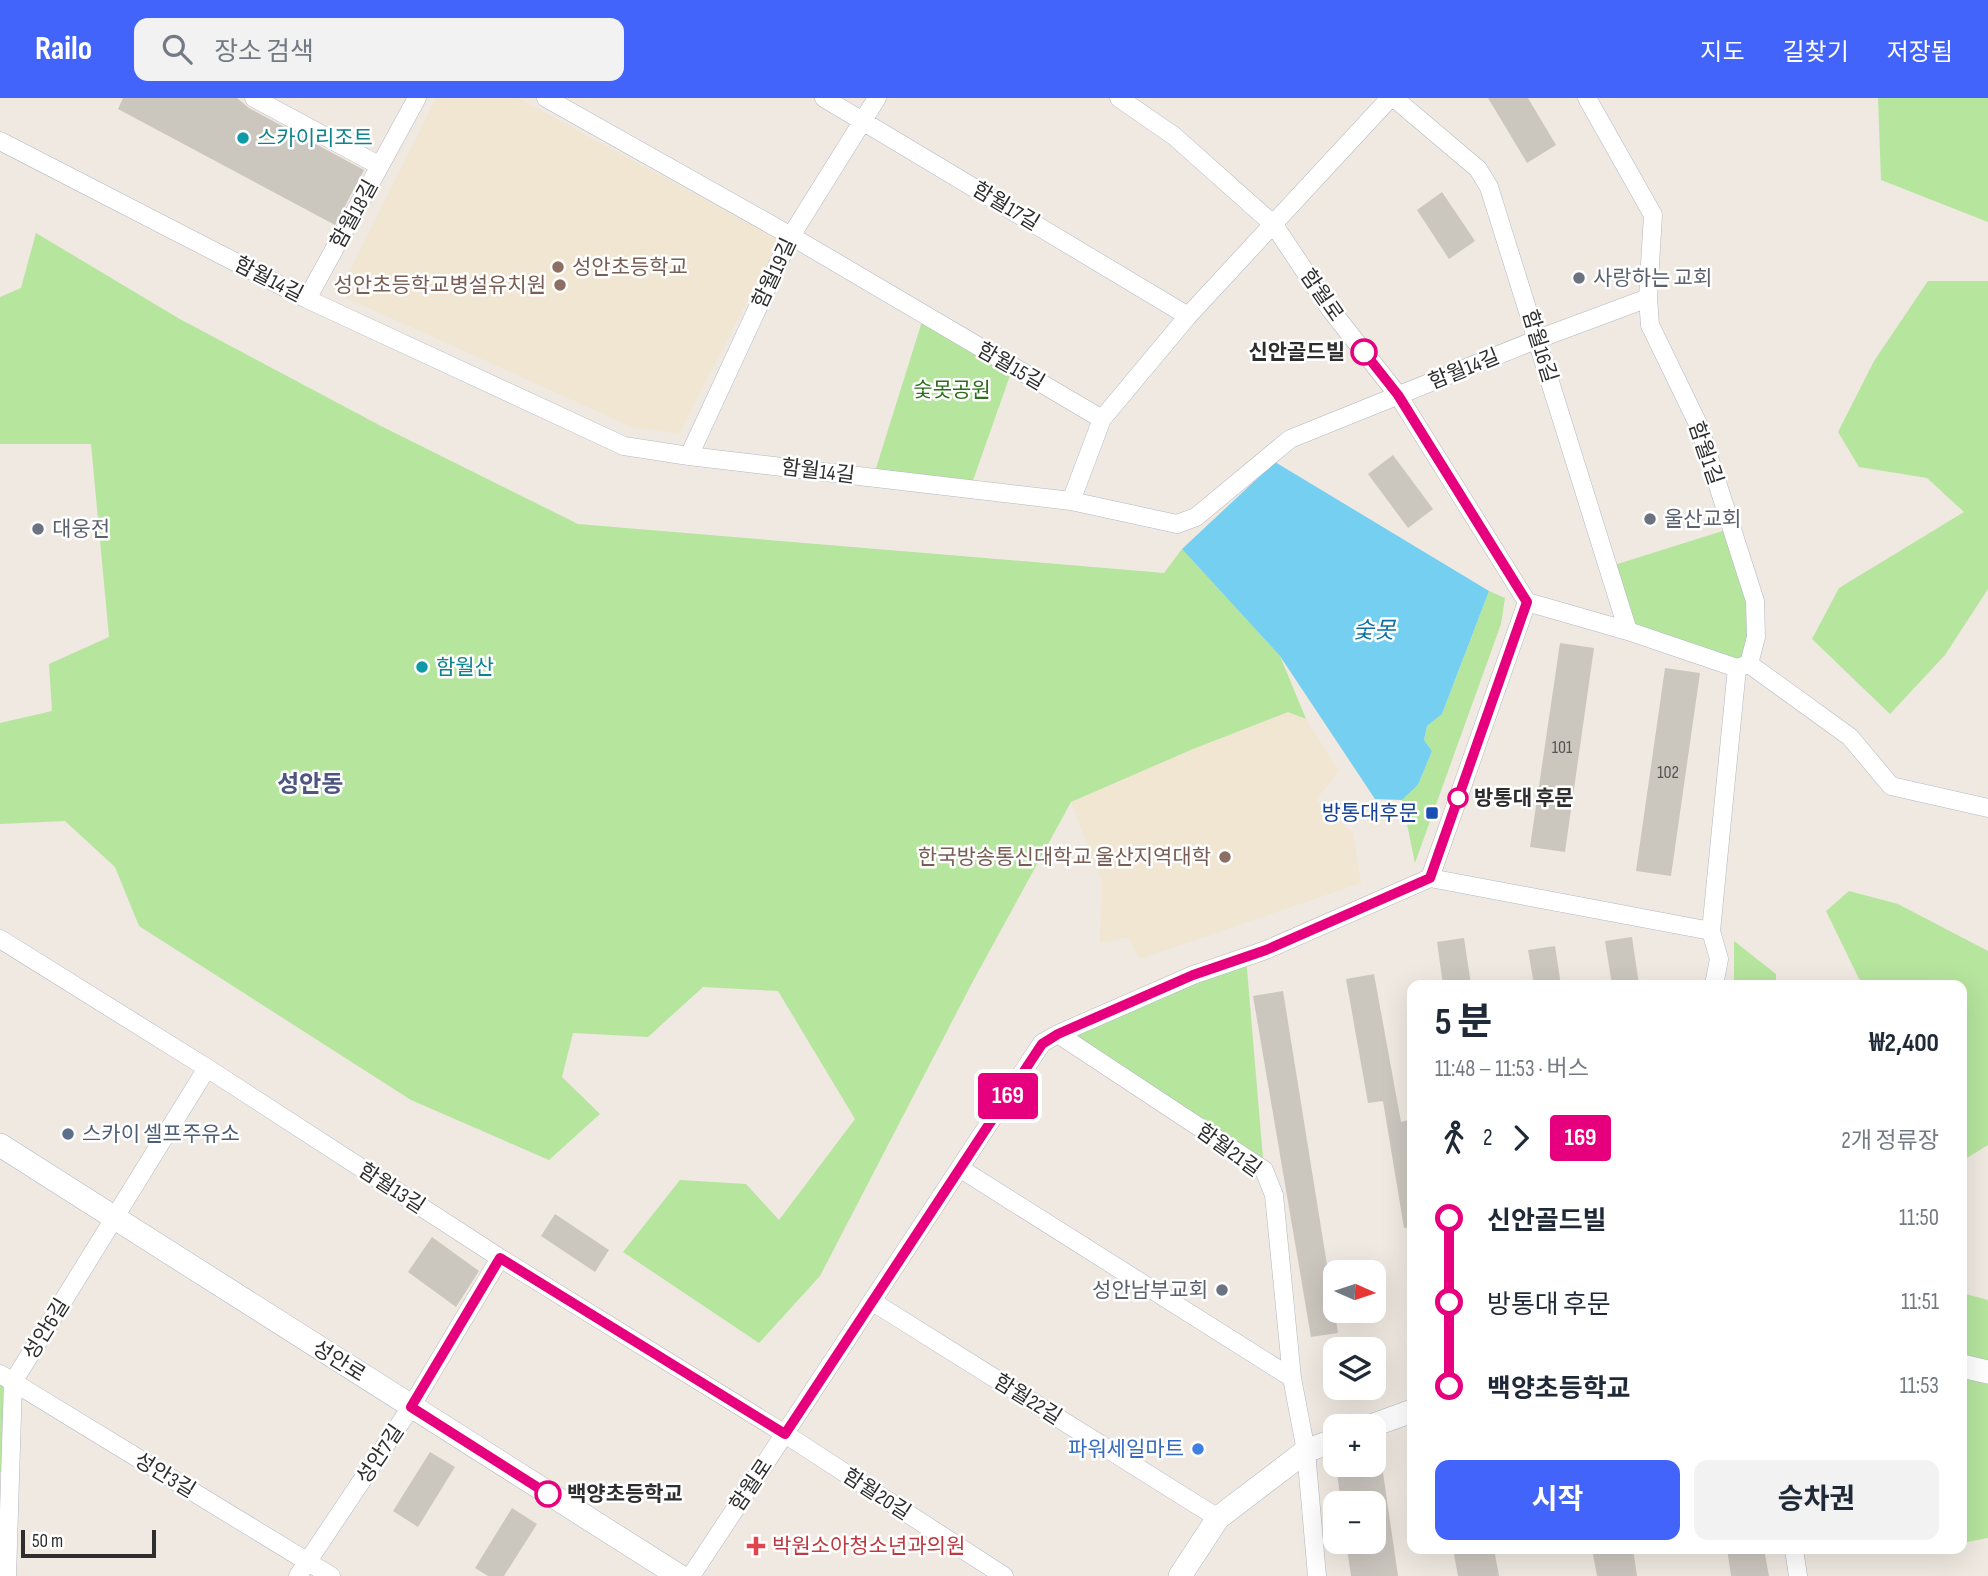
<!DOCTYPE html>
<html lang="ko">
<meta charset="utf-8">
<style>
:root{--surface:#fff;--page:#f2f2f3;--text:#1f2937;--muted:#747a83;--accent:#4264fb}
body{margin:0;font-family:"Sofia Sans Condensed","Noto Sans KR",sans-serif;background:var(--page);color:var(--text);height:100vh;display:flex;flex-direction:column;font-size:26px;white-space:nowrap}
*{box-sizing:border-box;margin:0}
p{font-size:23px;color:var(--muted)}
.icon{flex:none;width:38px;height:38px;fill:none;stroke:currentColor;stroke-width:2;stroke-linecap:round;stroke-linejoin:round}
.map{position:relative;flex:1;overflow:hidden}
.panel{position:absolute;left:1407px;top:882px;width:560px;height:574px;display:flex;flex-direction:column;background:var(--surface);border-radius:14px;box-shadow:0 7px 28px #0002}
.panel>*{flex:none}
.badge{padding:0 14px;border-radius:5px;font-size:24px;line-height:46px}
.needle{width:46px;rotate:93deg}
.fabs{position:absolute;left:1323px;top:1162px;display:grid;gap:14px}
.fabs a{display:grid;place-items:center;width:63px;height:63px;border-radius:14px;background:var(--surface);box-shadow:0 7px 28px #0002;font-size:35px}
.scale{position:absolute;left:21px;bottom:18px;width:135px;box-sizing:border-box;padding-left:7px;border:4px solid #2e2e2e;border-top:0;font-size:19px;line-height:24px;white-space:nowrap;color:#2e2e2e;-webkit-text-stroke:5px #fff;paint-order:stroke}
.map>.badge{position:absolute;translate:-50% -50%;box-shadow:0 0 0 4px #fff}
.legs{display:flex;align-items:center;gap:10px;height:77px;padding:0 28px;font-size:23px}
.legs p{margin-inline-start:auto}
.overview{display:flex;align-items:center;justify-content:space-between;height:119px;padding:0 28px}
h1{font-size:38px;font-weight:700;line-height:52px}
.button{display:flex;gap:14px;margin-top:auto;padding:14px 28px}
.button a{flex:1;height:80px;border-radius:14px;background:var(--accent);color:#fff;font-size:28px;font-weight:700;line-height:80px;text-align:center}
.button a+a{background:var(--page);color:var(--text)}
ul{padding:0 28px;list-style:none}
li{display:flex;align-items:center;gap:24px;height:84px;font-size:26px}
li i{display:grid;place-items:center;width:10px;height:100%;margin:0 9px;background:currentColor}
li i::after{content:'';width:18px;height:18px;margin:-9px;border:5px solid;border-radius:50%;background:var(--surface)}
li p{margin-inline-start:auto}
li:first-child i{background:linear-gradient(#0000 50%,currentColor 0)}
li:last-child i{background:linear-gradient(currentColor 50%,#0000 0)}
header{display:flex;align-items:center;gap:42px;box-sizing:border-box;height:98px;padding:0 35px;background:var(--accent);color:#fff}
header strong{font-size:33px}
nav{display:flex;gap:38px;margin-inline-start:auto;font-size:24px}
.search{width:490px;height:63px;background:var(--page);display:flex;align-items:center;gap:18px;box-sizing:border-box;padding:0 24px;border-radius:14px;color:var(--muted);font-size:26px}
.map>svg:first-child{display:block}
</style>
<header>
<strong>Railo</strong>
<div class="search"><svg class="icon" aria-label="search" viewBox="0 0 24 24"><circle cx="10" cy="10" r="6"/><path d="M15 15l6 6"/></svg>장소 검색</div>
<nav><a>지도</a><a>길찾기</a><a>저장됨</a></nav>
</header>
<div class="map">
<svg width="1988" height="1478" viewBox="0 0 1988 1478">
<rect width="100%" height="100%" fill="#efe9e1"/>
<path fill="#f0e6d1" d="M436,0H518L778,142L679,336L632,329L338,196Z
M1288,614L1306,621L1339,673L1316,702L1353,735L1361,785L1140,861L1128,839L1100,845L1102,783L1071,704L1193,651Z"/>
<path fill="#b6e59e" d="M1878,0H1988V124L1881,82Z
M36,135L178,220L381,328L578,426L1164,475L1182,451L1280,558L1306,621L1288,614L1193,651L1071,704L972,885L820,1178L759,1245L623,1154L680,1082L746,1086L779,1122L855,1021L778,893L703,889L648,939L573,935L562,979L600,1016L549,1062L411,1002L139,828L115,769L65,723L0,726V625L52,613L49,566L109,539L91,346H0V199L21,190Z
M1928,183H1988V491L1945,557L1890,616L1812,541L1839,490L1964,414L1927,380L1859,369L1838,334L1874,263Z
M924,217L1013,269L970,391L873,380Z
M1732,430L1755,503L1749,566L1628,533L1608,469Z
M1489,493L1505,500L1501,526L1415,765L1402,702L1418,687L1432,653L1424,642L1427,628L1442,616Z
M1849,793L1898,806L1988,853V1047L1962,1063V887H1862L1826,813Z
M1734,843L1776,876V887H1734Z
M1246,859L1264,1072L1058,936Z
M1962,1195L1988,1202V1440L1962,1445Z
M0,1276L13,1284L10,1375L0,1374Z"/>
<path fill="#75cff0" d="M1275,364L1489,493L1442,616L1427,628L1424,642L1432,653L1418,687L1402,702L1375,701L1280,558L1182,451Z"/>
<path fill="#cbc7bf" d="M123,0H237L249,10L364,72L335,127L118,11Z
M1488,0H1528L1556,47L1527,65Z
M1442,94L1475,143L1449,161L1417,112Z
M1393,357L1433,411L1408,430L1368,376Z
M1560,545L1594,550L1565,754L1530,749Z
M1665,570L1700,575L1671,778L1636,773Z
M1632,839L1639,887H1612L1605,843Z
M1464,840L1471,887H1443L1437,844Z
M1555,848L1561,887H1534L1528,852Z
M1374,876L1401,1024L1412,1021V1129L1404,1130L1383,1003L1368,1005L1346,881Z
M1283,893L1338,1235L1311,1239L1253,898Z
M555,1116L609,1152L595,1174L541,1138Z
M432,1139L479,1173L456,1209L408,1174Z
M430,1354L455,1369L418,1429L393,1413Z
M1382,1368L1398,1478H1351L1346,1444H1374V1405H1341L1337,1375Z
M512,1410L537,1426L504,1478H488L475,1470Z
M1453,1451H1494L1499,1478H1458Z
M1592,1451H1633L1637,1478H1597Z
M1727,1451H1764L1769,1478H1731Z"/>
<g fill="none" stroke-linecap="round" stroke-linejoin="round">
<g stroke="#b4b7c1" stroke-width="19">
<path id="minor" d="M254,0L380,68
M546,0L791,138L1102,321
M824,0L1188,218
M1119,0L1174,38L1274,127L1330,211L1398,297L1527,504L1628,533L1737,570
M1394,0L1478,71L1489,89L1628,533
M1587,0L1653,117L1648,200L1650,227L1699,328L1755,503L1756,539L1749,566L1737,570
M0,43L307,201L624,348L689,358L1071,403L1177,426L1196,419L1290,341L1538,241L1648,200
M307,201L417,0
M689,358L791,138L877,0
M1071,403L1102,321L1188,218L1390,0
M1749,566L1850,639L1891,688L1988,710
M1430,780L1711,833
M0,841L207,970L500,1160L785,1336L1004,1478
M1714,887L1719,861L1711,833L1737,570
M1058,936L1264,1072L1274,1097L1292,1280L1306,1353L1317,1478
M961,1071L1292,1280
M873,1204L1218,1420
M0,1276L331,1478
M1794,1451L1798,1478
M7,1478L13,1284L207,970
M298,1478L411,1309L500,1160
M691,1478L1042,945L1058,936L1193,877L1266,852L1430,780L1527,504"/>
</g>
<g stroke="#b4b7c1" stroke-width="24">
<path id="tertiary" d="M0,1047L679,1478
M1962,1268L1988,1274
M1371,1328L1412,1313
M1180,1478L1218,1420L1306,1353L1335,1342"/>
</g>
<use href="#minor" stroke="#fff" stroke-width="18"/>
<use href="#tertiary" stroke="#fff" stroke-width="23"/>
</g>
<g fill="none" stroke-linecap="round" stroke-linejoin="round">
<g stroke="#fff" stroke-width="16">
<path id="line-1" d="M548,1396L411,1309L500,1160L785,1336L1042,946L1058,936L1193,877L1266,852L1430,780L1527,504L1398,297L1364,254"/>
</g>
<use href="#line-1" stroke="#e6007e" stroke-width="10"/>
</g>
<g fill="#0f9aa8" stroke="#fff" stroke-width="2.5">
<circle cx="243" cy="40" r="7"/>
<circle cx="422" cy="569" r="7"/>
</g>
<g fill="#8d6e63" stroke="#fff" stroke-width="2.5">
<circle cx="558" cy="169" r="7"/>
<circle cx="560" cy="187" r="7"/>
<circle cx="1225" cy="759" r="7"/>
</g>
<g fill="#6b7280" stroke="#fff" stroke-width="2.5">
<circle cx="1579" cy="180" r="7"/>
<circle cx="1650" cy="421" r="7"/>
<circle cx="38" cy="431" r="7"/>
<circle cx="1222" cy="1192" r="7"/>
</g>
<g fill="#fff" stroke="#e6007e" stroke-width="3.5">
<circle cx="1364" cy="254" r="12"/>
<circle cx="1458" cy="700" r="9"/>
<circle cx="548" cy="1396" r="12"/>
</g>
<rect fill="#1a4fb4" stroke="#fff" stroke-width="2.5" x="1425" y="708" width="14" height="14" rx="3.5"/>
<circle fill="#5c6f8a" stroke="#fff" stroke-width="2.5" cx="68" cy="1036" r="7"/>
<circle fill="#3f7fe0" stroke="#fff" stroke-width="2.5" cx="1198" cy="1351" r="7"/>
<path fill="#e0444e" stroke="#fff" stroke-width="2.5" d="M752.5 1437.5h7v7h7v7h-7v7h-7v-7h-7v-7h7z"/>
<g text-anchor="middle" stroke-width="5" stroke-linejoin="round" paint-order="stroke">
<g font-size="18" fill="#555452">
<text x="1562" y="655">101</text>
<text x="1668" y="680">102</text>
</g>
<g font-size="21" fill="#0d838f" stroke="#fff" text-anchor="start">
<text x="257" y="47">스카이리조트</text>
<text x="436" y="576">함월산</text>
</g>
<g font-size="21" fill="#2e2e2e" stroke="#fff">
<text transform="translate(1006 108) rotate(31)" y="7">함월17길</text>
<text transform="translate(354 116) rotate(-61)" y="7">함월18길</text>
<text transform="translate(774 175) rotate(-65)" y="7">함월19길</text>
<text transform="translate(269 181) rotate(27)" y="7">함월14길</text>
<text transform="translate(1322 197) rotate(55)" y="7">함월로</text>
<text transform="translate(1540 248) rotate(73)" y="7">함월16길</text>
<text transform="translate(1011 268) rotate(30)" y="7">함월15길</text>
<text transform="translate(1464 271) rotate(-22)" y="7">함월14길</text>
<text transform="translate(1706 355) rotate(71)" y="7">함월1길</text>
<text transform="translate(818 373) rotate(7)" y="7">함월14길</text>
<text transform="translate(1229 1052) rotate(36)" y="7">함월21길</text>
<text transform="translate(392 1090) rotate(33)" y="7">함월13길</text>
<text transform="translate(46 1231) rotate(-58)" y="7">성안6길</text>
<text transform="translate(339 1263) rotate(32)" y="7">성안로</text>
<text transform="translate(1028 1301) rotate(32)" y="7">함월22길</text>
<text transform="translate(380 1356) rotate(-56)" y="7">성안7길</text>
<text transform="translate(165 1377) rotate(31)" y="7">성안3길</text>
<text transform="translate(751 1387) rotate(-56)" y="7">함월로</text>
<text transform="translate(877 1396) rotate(33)" y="7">함월20길</text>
</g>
<g font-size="21" fill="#785e54" stroke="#fff" text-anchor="end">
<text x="572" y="176" text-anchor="start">성안초등학교</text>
<text x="546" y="194">성안초등학교병설유치원</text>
<text x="1211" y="766">한국방송통신대학교 울산지역대학</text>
</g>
<g font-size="21" fill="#5b616d" stroke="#fff" text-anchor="start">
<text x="1593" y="187">사랑하는 교회</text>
<text x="1664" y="428">울산교회</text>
<text x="52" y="438">대웅전</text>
<text x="1208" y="1199" text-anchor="end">성안남부교회</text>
</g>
<g font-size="21" font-weight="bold" fill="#2e2e2e" stroke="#fff" text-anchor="start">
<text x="1345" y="261" text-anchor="end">신안골드빌</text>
<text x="1474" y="707">방통대 후문</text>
<text x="567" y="1403">백양초등학교</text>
</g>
<g font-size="21" fill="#2c6e1b" stroke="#fff">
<text x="952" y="299">숯못공원</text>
</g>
<g font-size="21" fill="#164399" stroke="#fff" text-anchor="end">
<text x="1418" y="722">방통대후문</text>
</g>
<g font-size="21" fill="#4e5e75" stroke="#fff" text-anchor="start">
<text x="82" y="1043">스카이 셀프주유소</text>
</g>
<g font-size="21" fill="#366cbe" stroke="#fff" text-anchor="end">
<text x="1184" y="1358">파워세일마트</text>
</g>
<g font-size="21" fill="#be3a42" stroke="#fff" text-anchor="start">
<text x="772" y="1455">박원소아청소년과의원</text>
</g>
<g font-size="23" font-style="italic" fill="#0d6fa3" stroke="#fff">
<text x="1374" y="540">숯못</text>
</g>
<g font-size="24" font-weight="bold" fill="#4d5680" stroke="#fff">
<text x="310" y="694">성안동</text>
</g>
</g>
</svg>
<div class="fabs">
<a><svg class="needle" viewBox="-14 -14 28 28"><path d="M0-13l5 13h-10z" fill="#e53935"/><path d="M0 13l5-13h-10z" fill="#747a83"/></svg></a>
<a><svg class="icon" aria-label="layers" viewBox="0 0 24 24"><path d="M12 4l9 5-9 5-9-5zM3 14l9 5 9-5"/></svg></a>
<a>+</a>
<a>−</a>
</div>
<div class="scale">50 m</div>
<b class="badge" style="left:1008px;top:998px;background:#e6007e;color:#fff">169</b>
<section class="panel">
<div class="overview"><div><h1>5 분</h1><p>11:48 – 11:53 · 버스</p></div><b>₩2,400</b></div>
<div class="legs"><svg class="icon" aria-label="walk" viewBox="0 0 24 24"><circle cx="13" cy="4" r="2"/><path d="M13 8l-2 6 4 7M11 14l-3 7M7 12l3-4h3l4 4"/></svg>2<svg class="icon" aria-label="forward" viewBox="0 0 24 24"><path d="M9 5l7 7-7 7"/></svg><b class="badge" style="background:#e6007e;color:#fff">169</b><p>2개 정류장</p></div>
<ul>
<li><i style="color:#e6007e"></i><b>신안골드빌</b><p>11:50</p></li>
<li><i style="color:#e6007e"></i><span>방통대 후문</span><p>11:51</p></li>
<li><i style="color:#e6007e"></i><b>백양초등학교</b><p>11:53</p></li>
</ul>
<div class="button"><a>시작</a><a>승차권</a></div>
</section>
</div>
